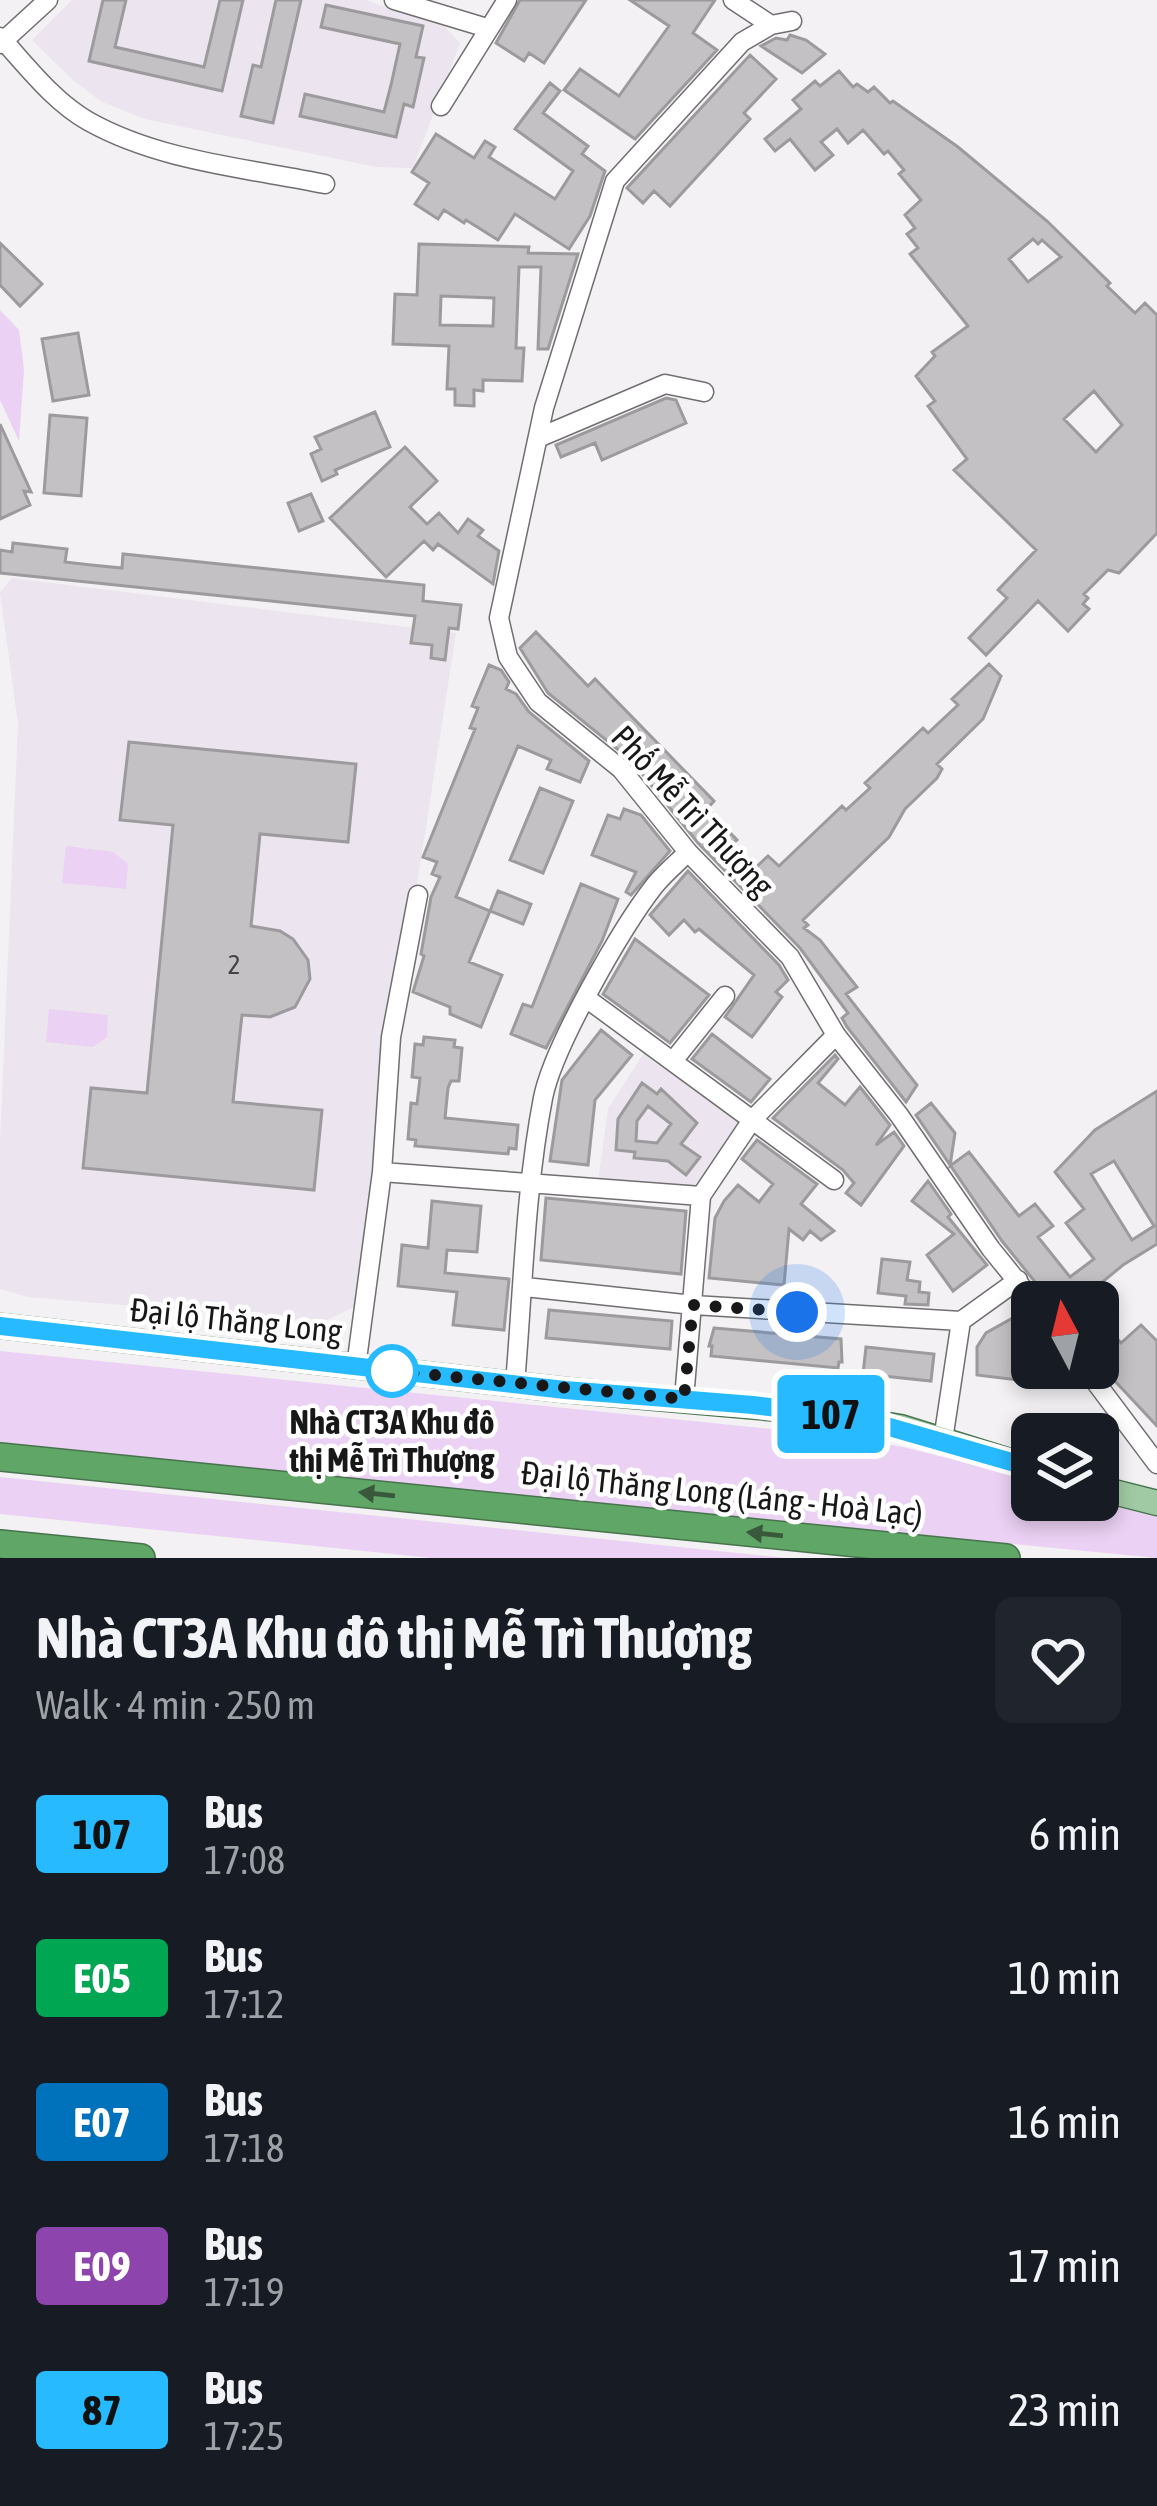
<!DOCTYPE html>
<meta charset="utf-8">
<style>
:root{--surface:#171b24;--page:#20242c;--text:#f1f3f6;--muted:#9ea1a6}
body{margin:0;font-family:"Asap Condensed",sans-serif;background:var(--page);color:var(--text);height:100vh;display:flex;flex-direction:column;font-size:45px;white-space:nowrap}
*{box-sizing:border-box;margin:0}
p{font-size:39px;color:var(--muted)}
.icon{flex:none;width:66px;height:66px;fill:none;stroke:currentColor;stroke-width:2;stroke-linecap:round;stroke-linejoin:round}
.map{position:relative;height:1558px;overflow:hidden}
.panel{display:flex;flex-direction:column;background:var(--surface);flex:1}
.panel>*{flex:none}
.badge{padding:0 24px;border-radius:9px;font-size:42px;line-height:78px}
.needle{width:78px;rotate:353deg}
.tools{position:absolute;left:1011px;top:1281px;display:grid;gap:24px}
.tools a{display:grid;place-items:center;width:108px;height:108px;border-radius:18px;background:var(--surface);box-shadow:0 6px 18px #0003;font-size:60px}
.you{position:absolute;width:60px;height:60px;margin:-30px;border:9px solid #fff;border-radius:50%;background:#1a73e8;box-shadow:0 0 0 18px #1a73e833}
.map>.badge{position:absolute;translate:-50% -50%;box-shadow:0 0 0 6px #fff}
.round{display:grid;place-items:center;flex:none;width:126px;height:126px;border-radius:18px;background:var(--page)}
.headline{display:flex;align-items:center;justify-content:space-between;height:204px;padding:0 36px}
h1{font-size:57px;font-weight:700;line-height:90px}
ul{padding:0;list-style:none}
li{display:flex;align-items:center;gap:36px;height:144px;padding:0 36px}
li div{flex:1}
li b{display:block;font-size:45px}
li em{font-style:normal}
li .badge{min-width:132px;font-weight:700;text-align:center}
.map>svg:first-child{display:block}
</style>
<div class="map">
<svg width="1157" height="1558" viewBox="0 0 1157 1558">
<rect width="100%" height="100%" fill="#f3f1f4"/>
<path fill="#ece4ee" d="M72,0H365L444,26L460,43L413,168L376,167L145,119L102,102L74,81L32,40Z
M12,578L456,633L414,904L360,1304L323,1322L28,1297L0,1289V1144L18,724L0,592Z
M647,1048L744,1120L695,1187L598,1182L608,1109Z"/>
<path fill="#ebd1f3" d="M0,310L19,330L24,370L19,441L0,400Z
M66,846L113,852L128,864L126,889L62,883Z
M49,1009L108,1015L107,1037L93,1047L46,1042Z
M0,1351L832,1435L903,1447L1032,1479V1500L1157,1505V1558L0,1446Z
M0,1477L786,1558H432L0,1514Z"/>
<path fill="#c3c1c3" stroke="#9d9a9d" stroke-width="3" fill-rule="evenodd" d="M103,0H126L115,47L204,67L220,0H243L222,91L89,61Z
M276,0H301L273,123L241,116L253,65L261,67Z
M520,0H586L544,63L529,53L524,61L496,43Z
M630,0H715L693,33L717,50L635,139L564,90L580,69L619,96L669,26Z
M326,5L423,26L416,57L424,58L413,107L404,104L396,137L300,116L305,94L384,112L391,85L400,44L321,27Z
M790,35L806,40L825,54L802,73L761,46L776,38L787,40Z
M750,55L776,79L744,113L750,119L670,206L654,191L643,203L627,188Z
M839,71L853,87L857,84L868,92L874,87L890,103L893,101L958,147L1047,221L1110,283L1107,286L1135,313L1145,303L1157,315V533L1119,573L1108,570L1084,594L1088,598L1083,604L1089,609L1068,631L1038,601L986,655L969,638L1007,598L998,590L1036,550L954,470L967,459L928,406L935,401L916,376L935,356L932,352L968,326L910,254L918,248L907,234L915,228L905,215L921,200L899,174L904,170L888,151L884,154L863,130L848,143L837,129L821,142L833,155L815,170L790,139L775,151L765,139L801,109L793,100L815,81L820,86ZM1033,239L1038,244L1042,240L1061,257L1028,282L1009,259ZM1094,391L1122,425L1096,452L1064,419Z
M550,83L560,91L543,113L588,146L582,154L605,171L590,216L569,249L515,214L498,240L466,220L464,223L444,210L438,219L415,204L429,183L412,172L436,134L474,158L485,141L495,147L489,157L555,199L573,171L515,129Z
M0,243L42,284L20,306L0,285Z
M419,244L529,247L528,253L578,254L548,349H538L541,267H519L516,348H524L522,381L483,380V391L474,390V406L455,405V389H447L449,346L393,344L395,294L417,295ZM441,296L494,298L493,326L440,325Z
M78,333L89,395L53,401L42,339Z
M666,398L676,400L686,423L602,460L595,443L561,457L556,445Z
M375,412L390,447L335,470L337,474L322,481L311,454L321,449L315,437Z
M50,415L87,418L81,496L44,493Z
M0,424L31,492L24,491L30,505L0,519Z
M405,447L437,481L410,507L427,524L439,513L458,533L468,519L483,530L478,536L499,551L493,584L438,544L433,550L424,541L386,577L330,518Z
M311,494L323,521L299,531L288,503Z
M13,543L67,549L65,562L91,565L122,568L123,554L424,585L423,601L461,605L458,629L449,628L445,660L431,658L432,645L411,643L415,616L0,573V550L12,552Z
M536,632L588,686L595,679L714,801L707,809L737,840L731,845L754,869L768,856L779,866L842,806L846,810L870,788L865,783L923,728L928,733L958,705L952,699L989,664L1001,676L983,719L937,764L942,769L937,778L905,809L889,837L803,920L808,925L804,928L820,940L857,987L846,994L917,1085L906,1102L847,1027L842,1018L848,1013L800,948L698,843L631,760L548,693L520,648Z
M489,665L501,670L509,682L506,689L516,694L529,712L589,761L580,782L547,769L551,760L518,746L496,798L456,897L490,911L469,962L502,975L481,1027L450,1014V1007L413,992L424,956L421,954L431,897L440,877L432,874L437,862L423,857L475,729L470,728L478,708L472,706Z
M129,742L356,764L348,842L260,834L251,926L280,931L293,939L308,960L310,979L295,1007L270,1017L242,1015L240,1033L233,1102L322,1110L314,1190L83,1168L91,1088L147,1093L173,825L120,820Z
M540,788L573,801L543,873L510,860Z
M624,809L641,815L670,851L631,895L626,892L636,872L592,855L608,815L620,819Z
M688,871L779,965L788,980L776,992L782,997L752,1037L725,1017L754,975L699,929L695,932L684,920L669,935L650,915Z
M581,884L618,899L602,941L546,1048L511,1034L523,1004L532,1007Z
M498,891L531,904L523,924L490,911Z
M635,939L709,995L670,1043L603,994Z
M601,1030L632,1055L595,1100L588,1165L550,1161L562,1080Z
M712,1034L770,1079L751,1102L692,1059Z
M424,1037L455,1040L454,1047L462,1048L459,1081H451L448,1088L445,1118L518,1125L516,1149L509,1148L508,1154L415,1146L416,1140L408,1139L411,1103L417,1104L420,1078L412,1077L415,1044L423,1045Z
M835,1055L838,1059L818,1083L845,1105L860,1087L890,1125L876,1145L894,1132L904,1146L861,1205L846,1193L854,1183L843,1170L773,1118Z
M642,1083L657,1094L661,1089L697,1123L681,1144L700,1157L686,1175L668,1161L634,1158L635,1152L616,1150L618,1119ZM648,1106L671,1124L657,1143L636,1141L637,1121Z
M1157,1091V1244L1123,1265L1078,1302H1047L1044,1293L1002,1241L916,1115L931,1103L955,1133L950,1166L969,1152L1019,1216L1035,1204L1053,1226L1038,1237L1070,1277L1094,1259L1066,1223L1084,1209L1055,1172L1095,1130ZM1114,1161L1154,1226L1132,1240L1091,1174Z
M757,1140L817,1184L801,1204L834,1231L821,1240L810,1231L803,1240L789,1229L784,1285L709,1278L715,1218L724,1201L738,1185L759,1202L773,1184L742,1159Z
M928,1181L951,1214L948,1217L987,1265L953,1291L927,1255L954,1234L912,1201Z
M546,1198L686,1211L681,1274L541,1260Z
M432,1201L481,1206L477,1252L447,1250L445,1273L509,1279L504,1330L453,1325L457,1292L398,1286L402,1245L428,1248Z
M882,1259L910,1262L907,1280L920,1282L919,1292L929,1293L928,1305L905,1304L906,1296L878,1293Z
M549,1310L672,1321L670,1349L546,1338Z
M1011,1319L1032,1344L1025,1369L1018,1380L977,1375V1347L986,1333Z
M1141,1325L1157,1341V1426L1098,1363V1346L1112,1333L1121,1343Z
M714,1328L841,1339L842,1362H839L838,1368L711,1356L712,1346H709Z
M866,1347L934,1354L931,1381L863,1374Z"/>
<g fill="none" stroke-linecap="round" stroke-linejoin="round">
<g stroke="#706e70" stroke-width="21">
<path id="minor" d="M394,0L487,28
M733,0L771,25L792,21
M771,25L742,42L615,181L544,408L499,618L508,657L538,702L621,769L688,852L790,957L836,1035L899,1115L991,1249L1034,1302
M0,37C27,66 53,101 88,121C159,161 246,168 325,184
M0,44L48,0
M441,106L507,0
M538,438L665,384L704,392
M586,998L834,1180
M673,1061L725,996
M382,1172L701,1196
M525,1287L693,1305L961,1321L1018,1280
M356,1367L382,1172L391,1037L418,895
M1085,1368L1157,1464
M515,1384C523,1290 525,1191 543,1098C553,1047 622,927 655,885C665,873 677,863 688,852
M684,1399L701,1196L752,1120L836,1035
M943,1440L961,1321"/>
</g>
<g stroke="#47744c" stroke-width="27">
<path id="major" d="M0,1326L565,1390L803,1411L900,1427L1032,1468
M1098,1488L1157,1503"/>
</g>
<g stroke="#47744c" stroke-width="30">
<path id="highway" d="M0,1457L1006,1558
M0,1544L141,1558"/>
</g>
<use href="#minor" stroke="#fff" stroke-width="18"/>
<use href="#major" stroke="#a0caa4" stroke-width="24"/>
<use href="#highway" stroke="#60a667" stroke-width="27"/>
</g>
<defs><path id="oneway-solid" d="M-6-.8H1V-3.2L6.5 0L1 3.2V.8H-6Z" transform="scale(3)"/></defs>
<g fill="#39583c">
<use href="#oneway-solid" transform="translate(377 1494) rotate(-174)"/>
<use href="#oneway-solid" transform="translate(765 1534) rotate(-174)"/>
</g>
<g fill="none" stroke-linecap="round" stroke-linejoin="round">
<g stroke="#fff" stroke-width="27">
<path id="line" d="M0,1326L565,1390L753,1405L858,1418L1032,1468"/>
</g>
<use href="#line" stroke="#27baff" stroke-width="18"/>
<path stroke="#191819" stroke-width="12" stroke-dasharray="0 21.6" d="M392,1371L684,1399L693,1305L797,1312"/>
</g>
<circle fill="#fff" stroke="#27baff" stroke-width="6" cx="392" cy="1371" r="24"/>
<g text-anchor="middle" stroke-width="9" stroke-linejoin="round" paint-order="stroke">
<g font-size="27" fill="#444244">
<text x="234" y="974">2</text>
</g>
<g font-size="33" fill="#191819" stroke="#fff">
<text transform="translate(693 811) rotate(47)" y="12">Phố Mễ Trì Thượng</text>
<text transform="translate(236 1320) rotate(6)" y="12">Đại lộ Thăng Long</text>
<text transform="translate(722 1493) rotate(6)" y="12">Đại lộ Thăng Long (Láng - Hoà Lạc)</text>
</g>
<g font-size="33" font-weight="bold" fill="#191819" stroke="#fff">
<text x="392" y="1434">Nhà CT3A Khu đô<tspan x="392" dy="38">thị Mễ Trì Thượng</tspan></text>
</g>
</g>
</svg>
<div class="tools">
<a><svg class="needle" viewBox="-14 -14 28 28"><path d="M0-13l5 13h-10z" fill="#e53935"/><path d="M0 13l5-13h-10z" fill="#9ea1a6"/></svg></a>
<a><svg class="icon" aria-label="layers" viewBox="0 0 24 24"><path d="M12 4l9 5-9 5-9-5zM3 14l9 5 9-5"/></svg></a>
</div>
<div class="you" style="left:797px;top:1312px"></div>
<b class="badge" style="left:831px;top:1414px;background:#27baff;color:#111">107</b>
</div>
<section class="panel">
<div class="headline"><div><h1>Nhà CT3A Khu đô thị Mễ Trì Thượng</h1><p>Walk · 4 min · 250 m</p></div><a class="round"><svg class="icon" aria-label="heart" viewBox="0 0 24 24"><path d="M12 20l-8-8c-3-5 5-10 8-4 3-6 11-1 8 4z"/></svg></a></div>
<ul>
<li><span class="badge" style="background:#27baff;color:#111">107</span><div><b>Bus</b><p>17:08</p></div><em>6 min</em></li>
<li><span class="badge" style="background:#00a651;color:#fff">E05</span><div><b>Bus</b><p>17:12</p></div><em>10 min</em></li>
<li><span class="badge" style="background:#0072bc;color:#fff">E07</span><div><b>Bus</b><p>17:18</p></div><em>16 min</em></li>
<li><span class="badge" style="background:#8e44ad;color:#fff">E09</span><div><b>Bus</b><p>17:19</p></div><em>17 min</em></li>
<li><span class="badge" style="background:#27baff;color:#111">87</span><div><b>Bus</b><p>17:25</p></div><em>23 min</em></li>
</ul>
</section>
